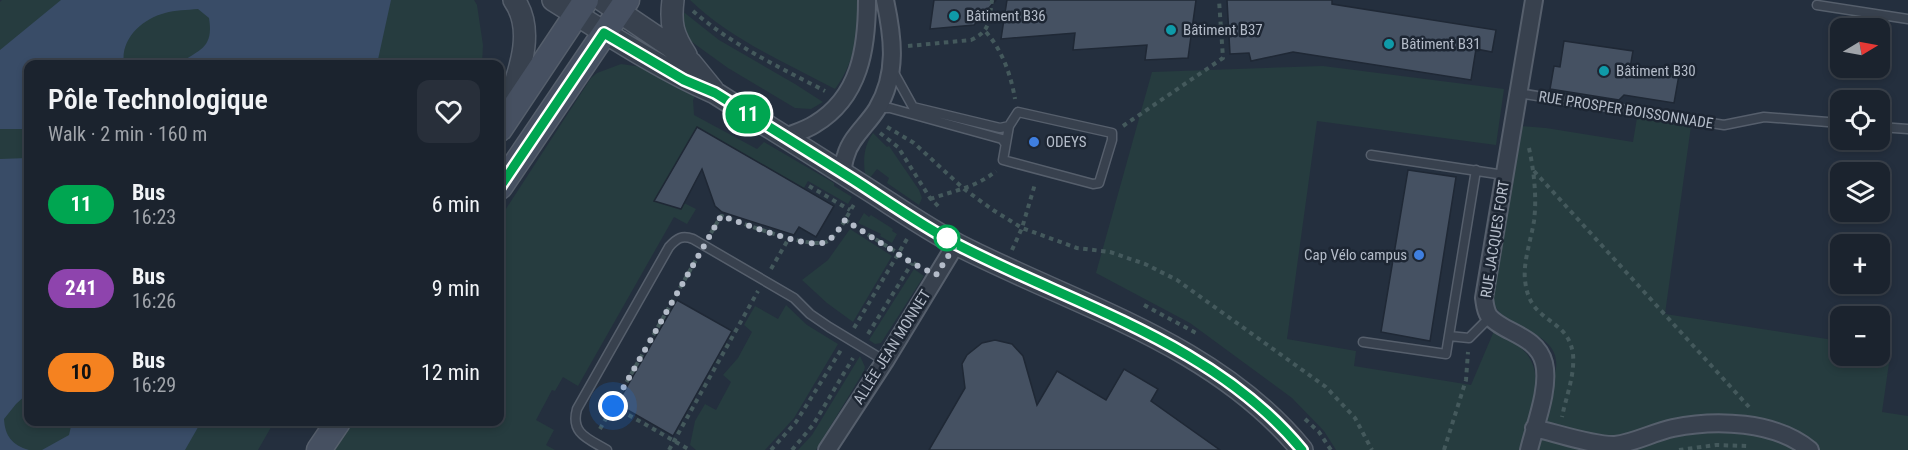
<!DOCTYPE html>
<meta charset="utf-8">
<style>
:root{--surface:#1b232e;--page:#282f3a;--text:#f1f3f6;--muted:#a0a4aa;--line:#39404a}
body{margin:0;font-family:"Roboto Condensed",sans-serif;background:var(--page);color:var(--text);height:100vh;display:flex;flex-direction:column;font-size:22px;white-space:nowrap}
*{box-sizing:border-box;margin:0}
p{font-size:20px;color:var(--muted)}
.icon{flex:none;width:33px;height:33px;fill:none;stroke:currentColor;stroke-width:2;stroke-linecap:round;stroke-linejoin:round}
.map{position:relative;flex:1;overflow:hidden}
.side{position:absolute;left:24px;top:60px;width:480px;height:366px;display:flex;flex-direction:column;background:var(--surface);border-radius:12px;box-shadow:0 3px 9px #0003,0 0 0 2px var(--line)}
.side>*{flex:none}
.badge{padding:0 12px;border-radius:20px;font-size:21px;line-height:39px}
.needle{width:39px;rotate:80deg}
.fabs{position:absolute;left:1830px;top:18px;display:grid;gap:12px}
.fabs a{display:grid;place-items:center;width:60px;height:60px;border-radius:12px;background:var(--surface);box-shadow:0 3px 9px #0003,0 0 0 2px var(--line);font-size:30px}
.you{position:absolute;width:30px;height:30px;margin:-15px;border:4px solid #fff;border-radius:50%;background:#1a73e8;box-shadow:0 0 0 9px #1a73e833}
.map>.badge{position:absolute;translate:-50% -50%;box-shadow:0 0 0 3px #fff}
.round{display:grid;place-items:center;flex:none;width:63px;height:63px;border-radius:12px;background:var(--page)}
.head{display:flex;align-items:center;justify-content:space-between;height:102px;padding:0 24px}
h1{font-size:28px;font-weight:600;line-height:45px}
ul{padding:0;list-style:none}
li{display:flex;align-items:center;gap:18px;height:84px;padding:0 24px}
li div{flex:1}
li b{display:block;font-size:22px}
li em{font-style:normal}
li .badge{min-width:66px;font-weight:700;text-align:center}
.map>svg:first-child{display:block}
</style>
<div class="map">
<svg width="1908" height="450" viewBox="0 0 1908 450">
<rect width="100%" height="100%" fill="#242f3e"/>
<path fill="#263c3f" d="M2,0H474L477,5L483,45L482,64H28V422H274L258,450H0V2Z
M690,0H858C860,31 854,64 835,89C786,63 730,39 690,0Z
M676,6L719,40L795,84L823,102L811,109L795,108L728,68L685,37Z
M621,64L642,67L695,96L693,100L694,115L757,149L764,142L834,183V186L852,197L848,204L808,181L804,188L697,127L654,201L681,209L684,203L696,209L687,224L674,217L578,386L563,377L555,391L552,390L536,420L554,430L546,445L555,450H327L348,422H500V218L591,78L597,73Z
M1323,66L1504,89L1496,145L1317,121L1287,339L1356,351L1354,366L1471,385L1494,331C1557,359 1534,397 1520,450H1336L1324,431L1292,398L1190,323L1096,273L1152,72Z
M1637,118L1691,126L1665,314L1840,341V356H1880V347L1891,349L1882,412L1908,416V450H1536L1556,368C1561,327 1496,332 1492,296L1519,126L1546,128L1633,142Z
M873,133L887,147L889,146L919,190L922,198L919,205L887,183L889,178L877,169L869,179L865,174C863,158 864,146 873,133Z
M864,213L869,217L871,215L893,229L892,231L897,234L892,243L880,236L881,234L858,223Z
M850,229L892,256L853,322L827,303L802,280L828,260Z
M914,269L924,276L881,343L875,344L869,340Z
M786,305L807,325L838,344L794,418L765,450H696L690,445L695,421L705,404L716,410L731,382L723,375L738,358L752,332L744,325L755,306L778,319Z
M860,356L865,367L864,371L816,450H798L812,435Z"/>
<path fill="#394c67" d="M61,0H391L377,64H179C199,49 214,49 209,18L198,9C187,10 175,10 165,13C142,19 120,39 124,64H28V129H0V50Z
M28,158V393L16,404L4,419C5,436 12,445 29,450H0V159Z
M72,422H201L185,450H42L69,435Z"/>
<path fill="#455162" stroke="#1f2835" stroke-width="1.5" d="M934,0H996L974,25L930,29Z
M1007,0H1196L1188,58L1145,60L1147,45L1073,50L1075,33L1001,39Z
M1227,0H1332V4L1496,30L1492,52L1476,49L1471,80L1293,52L1251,61L1249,53L1230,54Z
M1564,41L1633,51L1630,68L1679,75L1674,103L1624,95L1619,100L1550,89L1554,66L1560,67Z
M697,127L834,206L816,237L799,227L794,235L722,212L715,206L702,169L681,209L654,201Z
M1408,170L1456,177L1430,341L1381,332Z
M677,300L732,331L673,436L617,404Z
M995,340L1012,344L1023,356L1037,405L1057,371L1106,400L1124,369L1158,389L1151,401L1220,450H929L965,388L962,364L967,355L982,343Z"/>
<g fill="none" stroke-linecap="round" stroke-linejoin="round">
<g stroke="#565f6c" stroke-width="11">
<path id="service" d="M1817,5L1908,19
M893,71L913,107L1000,128L1009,126
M1518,93L1724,125L1764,117L1840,123
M878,108H890L1002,139L1005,143
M1018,112L1112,133V140L1099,183L1093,184L1003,160L1009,126Z
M1880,127L1908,129
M1371,155L1504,175
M1449,336L1469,338L1490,317
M1363,342L1446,354L1476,170
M607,450C589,439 570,434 577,409L669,247C677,238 682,235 693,239L794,298L810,314L829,327L885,361"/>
</g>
<g stroke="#565f6c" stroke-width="20">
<path id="minor" d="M785,137C795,133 806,130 815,124C860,97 867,48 867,0
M842,173C843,167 844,160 846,155C851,137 868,124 877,109C898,74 893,37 885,0
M1534,428C1556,433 1594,446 1615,445C1634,443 1654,432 1673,428C1716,419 1775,421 1810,450
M827,450L885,361L956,244
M1529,450C1535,425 1550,388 1544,363C1537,335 1503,333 1489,316C1485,310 1485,304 1484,298L1534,0"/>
</g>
<g stroke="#565f6c" stroke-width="24">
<path id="tertiary" d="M553,0C606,33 658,68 715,93C764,124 813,154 861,185C893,205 924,227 958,245C1077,306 1214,343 1302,450
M602,0L670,46L691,63L713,90
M673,0C670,24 673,35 686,55
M504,117C515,81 538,34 514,0"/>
</g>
<g stroke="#565f6c" stroke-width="27">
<path id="secondary" d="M500,129L586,0
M500,187L627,0
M319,450L338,422"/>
</g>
<path stroke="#44595c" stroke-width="4" stroke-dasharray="4.5 4.5" stroke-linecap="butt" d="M693,11C732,45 779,67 825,91
M986,32C1002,50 1011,75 1015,99
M908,46L971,40C991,31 989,20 992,0
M1123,126L1223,58L1219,0
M887,127L914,143L964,189L993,210L1022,228L1077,248L1110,252L1145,264L1177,280L1326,387L1355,418L1372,450
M880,133L898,147L930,198L940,208
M1529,148C1534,171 1537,198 1534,221C1531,240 1523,262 1525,280C1526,289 1528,298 1534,306C1548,324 1569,326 1573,354C1575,375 1566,397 1562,417
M1534,171L1749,407
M809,186L850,210
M930,199C953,191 977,187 996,171
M845,220L920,267
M711,233L721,216C741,222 812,251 828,241C840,233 847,215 855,203
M1012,250L1022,228L1035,184
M771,269L789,238
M1144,305L1196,333
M854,328L907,239
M868,334L912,263
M613,406L690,450
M1305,419L1319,432L1331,450
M600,429L697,258
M669,450L758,291
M771,450L796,422L841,350
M792,450L813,425L853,358
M1444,450L1466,380L1468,352
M1679,450L1716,445L1747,446"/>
<use href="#service" stroke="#38414e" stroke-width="8"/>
<use href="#minor" stroke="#38414e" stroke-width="16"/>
<use href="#tertiary" stroke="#38414e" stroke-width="21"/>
<use href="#secondary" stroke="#465061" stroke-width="24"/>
</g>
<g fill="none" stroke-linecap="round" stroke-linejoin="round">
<g stroke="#fff" stroke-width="14">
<path id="line" d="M500,187L604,33L684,80L715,93C761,122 808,151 854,180C888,202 922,226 958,245C1076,306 1214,343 1302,450"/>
</g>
<use href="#line" stroke="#00a651" stroke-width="9"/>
<path stroke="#b4bcc9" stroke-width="6" stroke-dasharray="0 10.8" d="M613,406L721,216C741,222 805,248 822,243C833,240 839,229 845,220L912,263L936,275L956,244L947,238"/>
</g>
<g fill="#0f9aa8" stroke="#1d2633" stroke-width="2">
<circle cx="954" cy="16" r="6"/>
<circle cx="1171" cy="30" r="6"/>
<circle cx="1389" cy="44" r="6"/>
<circle cx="1604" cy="71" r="6"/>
</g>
<g fill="#3f7fe0" stroke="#1d2633" stroke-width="2">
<circle cx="1034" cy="142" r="6"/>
<circle cx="1419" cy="255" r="6"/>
</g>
<circle fill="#fff" stroke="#00a651" stroke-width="3" cx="947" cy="238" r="12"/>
<g text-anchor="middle" stroke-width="5" stroke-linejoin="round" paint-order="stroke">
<g font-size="15" fill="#b4bcc9" stroke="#1d2633" text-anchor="start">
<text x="966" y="21">Bâtiment B36</text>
<text x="1183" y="35">Bâtiment B37</text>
<text x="1401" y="49">Bâtiment B31</text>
<text x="1616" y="76">Bâtiment B30</text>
<text x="1046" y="147">ODEYS</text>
<text x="1407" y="260" text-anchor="end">Cap Vélo campus</text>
</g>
<g font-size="15" fill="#b4bcc9" stroke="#1d2633">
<text transform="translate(1626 110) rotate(9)" y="5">RUE PROSPER BOISSONNADE</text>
<text transform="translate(1495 239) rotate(-81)" y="5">RUE JACQUES FORT</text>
<text transform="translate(892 347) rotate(-58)" y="5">ALLÉE JEAN MONNET</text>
</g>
</g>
</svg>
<div class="fabs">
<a><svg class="needle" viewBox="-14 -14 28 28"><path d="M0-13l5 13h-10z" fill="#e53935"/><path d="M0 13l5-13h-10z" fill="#a0a4aa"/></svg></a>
<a><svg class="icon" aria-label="locate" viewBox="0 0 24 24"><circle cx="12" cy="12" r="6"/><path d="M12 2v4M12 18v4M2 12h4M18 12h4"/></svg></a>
<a><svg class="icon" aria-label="layers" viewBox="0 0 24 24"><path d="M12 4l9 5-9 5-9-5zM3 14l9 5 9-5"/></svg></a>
<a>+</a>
<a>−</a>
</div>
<div class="you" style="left:613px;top:406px"></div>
<b class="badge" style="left:748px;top:114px;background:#00a651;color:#fff">11</b>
<section class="side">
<div class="head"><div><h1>Pôle Technologique</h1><p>Walk · 2 min · 160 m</p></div><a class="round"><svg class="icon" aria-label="heart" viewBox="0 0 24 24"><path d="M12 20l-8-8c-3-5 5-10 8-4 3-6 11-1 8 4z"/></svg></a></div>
<ul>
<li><span class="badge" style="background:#00a651;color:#fff">11</span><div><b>Bus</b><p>16:23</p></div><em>6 min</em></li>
<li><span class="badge" style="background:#8e44ad;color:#fff">241</span><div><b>Bus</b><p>16:26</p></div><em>9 min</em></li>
<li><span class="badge" style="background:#f58220;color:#111">10</span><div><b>Bus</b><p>16:29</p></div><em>12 min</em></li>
</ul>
</section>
</div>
